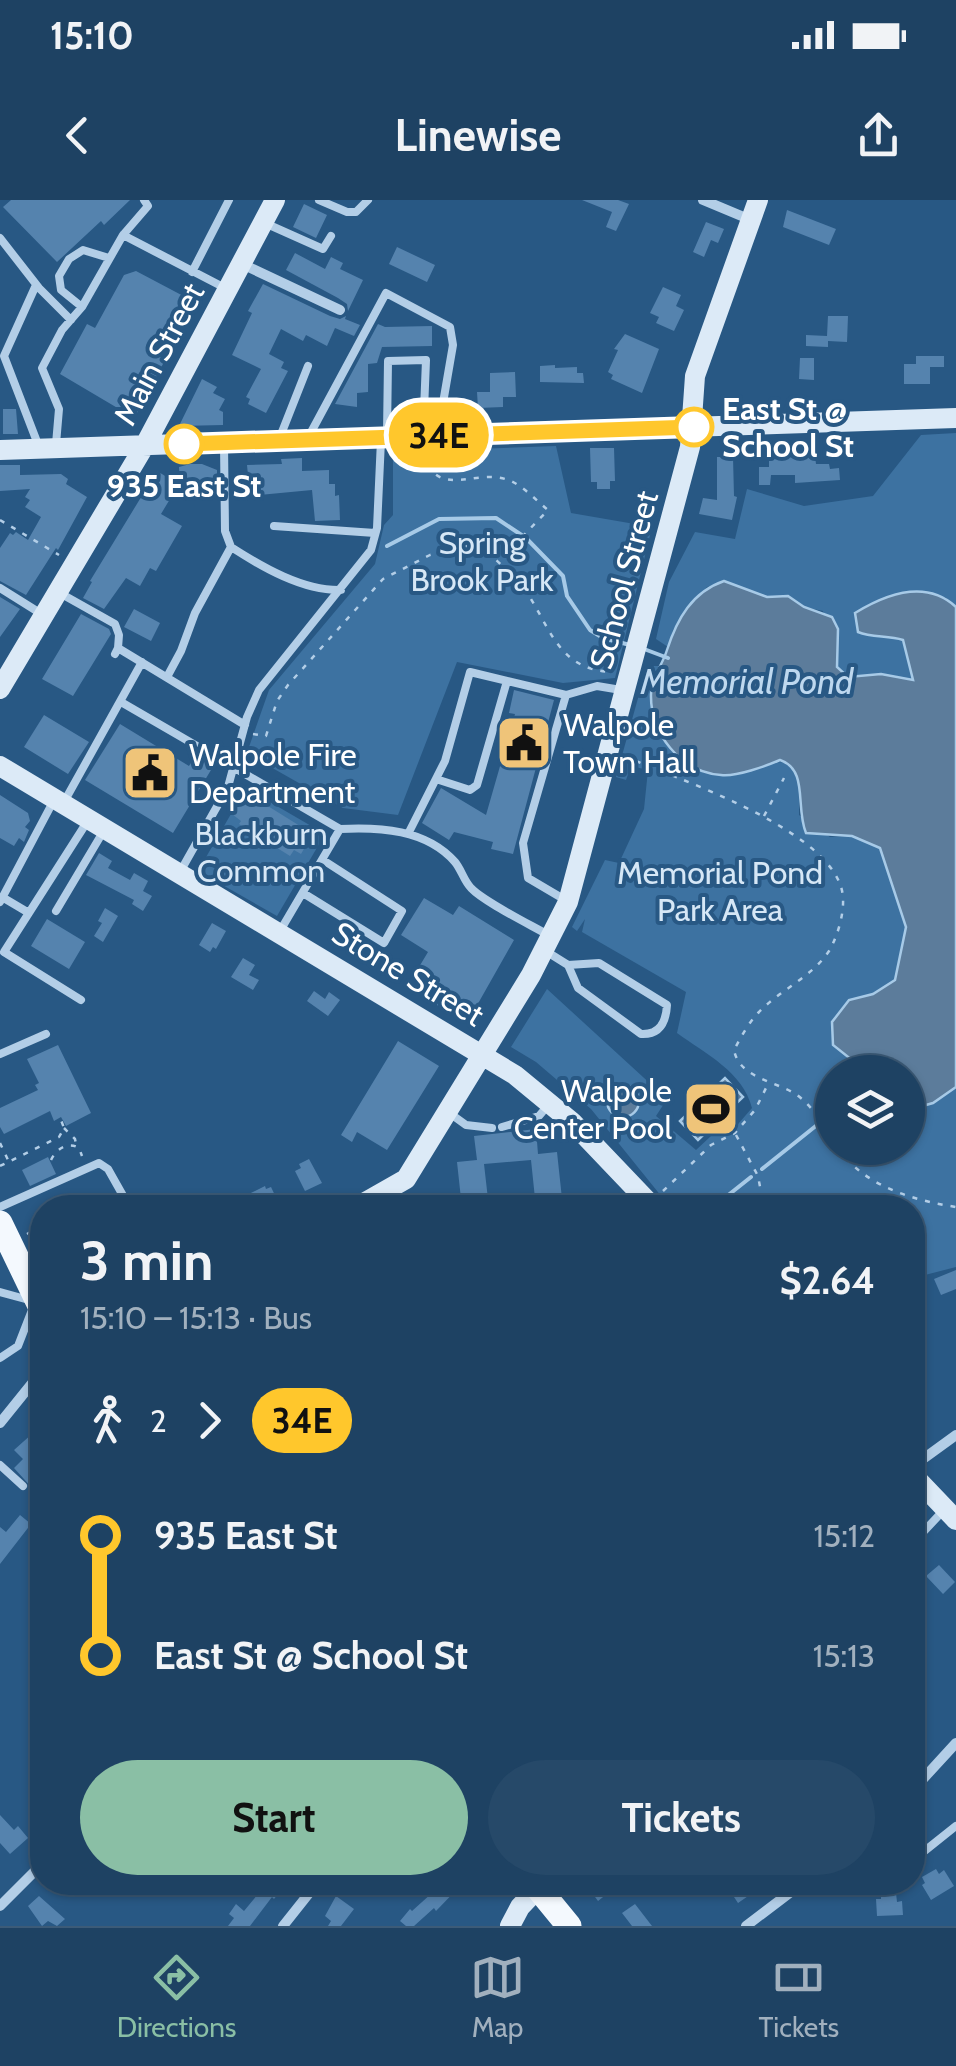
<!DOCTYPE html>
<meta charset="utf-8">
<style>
:root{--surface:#1e4263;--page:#264969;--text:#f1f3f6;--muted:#a1b0be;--line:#3c5b78;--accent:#8abfa5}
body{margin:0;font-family:Cabin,sans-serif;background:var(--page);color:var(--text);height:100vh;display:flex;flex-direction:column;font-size:38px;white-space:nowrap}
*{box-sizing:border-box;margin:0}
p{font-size:32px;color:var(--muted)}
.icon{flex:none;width:55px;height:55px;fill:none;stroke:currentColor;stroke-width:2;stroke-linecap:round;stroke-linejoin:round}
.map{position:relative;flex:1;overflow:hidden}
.sheet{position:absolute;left:30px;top:995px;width:895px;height:700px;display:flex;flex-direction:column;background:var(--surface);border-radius:40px;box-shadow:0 2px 8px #0004,0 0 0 2px var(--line)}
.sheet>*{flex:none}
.badge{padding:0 20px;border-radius:32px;font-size:35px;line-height:65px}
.tools{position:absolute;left:815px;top:855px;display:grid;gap:20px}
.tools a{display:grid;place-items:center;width:110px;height:110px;border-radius:50%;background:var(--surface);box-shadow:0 2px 8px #0004,0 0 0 2px var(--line);font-size:50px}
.map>.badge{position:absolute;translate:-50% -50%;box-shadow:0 0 0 5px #fff}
.legs{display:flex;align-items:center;gap:15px;height:110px;padding:0 50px;font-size:32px}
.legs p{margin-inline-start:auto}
.summary{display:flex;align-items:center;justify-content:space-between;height:170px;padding:0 50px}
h1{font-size:55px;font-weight:700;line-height:75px}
.button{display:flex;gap:20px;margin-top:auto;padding:20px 50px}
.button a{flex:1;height:115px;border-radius:60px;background:var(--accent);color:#111;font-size:40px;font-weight:700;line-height:115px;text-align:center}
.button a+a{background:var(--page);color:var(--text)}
ul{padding:0 50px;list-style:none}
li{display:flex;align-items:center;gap:35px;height:120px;font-size:38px}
li i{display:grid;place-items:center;width:15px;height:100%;margin:0 12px;background:currentColor}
li i::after{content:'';width:25px;height:25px;margin:-12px;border:8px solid;border-radius:50%;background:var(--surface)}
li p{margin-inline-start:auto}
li:first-child i{background:linear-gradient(#0000 50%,currentColor 0)}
li:last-child i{background:linear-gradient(currentColor 50%,#0000 0)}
.status{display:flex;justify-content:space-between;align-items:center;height:70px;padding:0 50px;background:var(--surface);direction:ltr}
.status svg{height:28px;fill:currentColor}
header{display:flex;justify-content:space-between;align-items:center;height:130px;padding:0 50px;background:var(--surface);font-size:45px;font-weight:700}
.menu{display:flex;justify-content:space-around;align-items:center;height:140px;border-top:2px solid var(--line);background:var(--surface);font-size:28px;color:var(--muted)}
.menu a{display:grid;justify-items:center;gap:5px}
.menu .current{color:var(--accent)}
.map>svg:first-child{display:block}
</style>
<div class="status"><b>15:10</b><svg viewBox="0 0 49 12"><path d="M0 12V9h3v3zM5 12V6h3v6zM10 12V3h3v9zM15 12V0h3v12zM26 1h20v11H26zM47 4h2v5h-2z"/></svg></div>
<header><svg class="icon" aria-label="back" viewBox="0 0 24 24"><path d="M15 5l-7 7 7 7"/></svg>Linewise<svg class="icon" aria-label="share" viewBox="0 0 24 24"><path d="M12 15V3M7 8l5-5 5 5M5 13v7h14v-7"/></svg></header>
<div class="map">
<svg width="956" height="1726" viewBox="0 0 956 1726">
<rect width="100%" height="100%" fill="#285884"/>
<path fill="#3d72a1" d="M956,233V407L945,397L868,436H888L903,440L913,481L881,474L848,477L837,468L823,411L804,407L788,396L767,397L725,382L707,387L673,430L668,447L656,439L669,382L695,332L735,339L747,289L804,306L873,296L921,235Z
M556,246L571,313L652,327L615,478L563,483L457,462L398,615L343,608L253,557L249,547L269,490L375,364L384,325L393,315V252Z
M647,466H659L651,497L656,525L736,574C747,569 757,569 768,565C806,552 799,589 799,615L830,637L852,636L880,648L906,727L895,780L873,794L848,800V858L867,872H832V948H908V910L933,903L956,887V1067L925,1075L917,1100L913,1104L912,1008L670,1007L591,909L536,862L511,847L547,789L667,899L656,916L696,950L711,936L732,931L752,908C743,872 706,854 677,833L686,792L582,732L585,719L577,731L572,727L605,660L619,663L644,609L648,570L631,566L626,580L616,577Z
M246,588L325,634L277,716L198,671Z"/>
<path fill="#5c7c9b" stroke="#a7cae7" stroke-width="2.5" d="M724,381L767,397L788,396L804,407L832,417L838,429L837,467L848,477L881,474L913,480L903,440C888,435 872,438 858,432L855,413C886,394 926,379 956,407V887L933,903L908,910V872H867L833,845L832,822L849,800L873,794L895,780L906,727L880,648L852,636L806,633C795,607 809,570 780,560C766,566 736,577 721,575C680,572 650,533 651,494C652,476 662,466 667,450C677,419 692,392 724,381Z
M725,878L743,897L698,940L680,921Z
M607 901a16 16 0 1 1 32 0a16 16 0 1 1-32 0Z"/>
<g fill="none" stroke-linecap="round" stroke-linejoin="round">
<path stroke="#a7cae7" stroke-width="4" d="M387,346L439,319L496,318L526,338L563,376L567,396L590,430L603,438L630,445
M644,449L668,458
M762,969L832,913
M712,1008L751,977"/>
</g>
<path fill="#5583ae" d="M11,0H130L104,25L101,21L57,62L3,7Z
M582,0H618L629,4L616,31L606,27L612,12Z
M304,4L327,15L316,38L293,27Z
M787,10L836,29L829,45L783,27Z
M706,22L724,29L718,43L711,40L704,57L693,52Z
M397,47L435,65L427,82L389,64Z
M295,53L325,69L331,57L343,63L340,69L363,80L348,111L347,104L338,98L286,70Z
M136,71L189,99L192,109L136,215L131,216L60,174L87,124L95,128L124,75Z
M263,84L330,116L340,119L346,116L345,119L360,125L354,136L335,128L327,146L306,135L303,141L281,129L269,154L284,162L281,168L288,171L266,213L248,204L250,199L246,197L261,169L232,155L252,113L248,111Z
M663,87L681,95L676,106L684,110L674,131L656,123L659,117L650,113Z
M828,116H848L847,142L828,141V147L806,146V135L827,136Z
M378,124L385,127L432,126V146L382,147L377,163L368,164V192L357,193V207L335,204Z
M625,134L659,149L642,193L611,179L613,175L608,172L618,150L614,149Z
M916,156H944V167H930V184H904V164H916Z
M800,158H814V180L799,179Z
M555,165V168L577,167V173H583L584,183L540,182V166Z
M515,172L516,197H503V207L478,208L477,192H490V173Z
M202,179L217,187L213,193L225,199L219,210L223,212V225L179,226Z
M3,209H16L18,234H3Z
M590,248H614L615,281H610V289H597V282H591Z
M769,254L815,256L816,264H829L830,269L839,268L840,280L795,283V275H771L770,285H759V267H769Z
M717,257H733L734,296L737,297L732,320L699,314L703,298L717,300Z
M302,258V271L329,270V284H335V296L339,295L340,320L315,321L312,290L250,296L247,265L282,264L281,259Z
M190,264H202L217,270V288H213V293H203V297L173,294L161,314L182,326L156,371L150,368L140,386L126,378L104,409L83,398L92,382L90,381L157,271L180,285L179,267Z
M0,265H20V275L61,274L68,279L66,284L87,297L58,350L56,348L26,395L0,381V348L10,333L13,335L16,332L28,340L41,317L25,307L30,300L25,297L30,289L0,291Z
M0,397L20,409L0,437Z
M134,409L160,423L151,441L124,427Z
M81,414L109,429L111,434L73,496L42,479Z
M514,490L554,500L513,654L491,649L493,642L454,632L449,640L422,623L441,588L486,615L515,514L509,513Z
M44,515L89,542L68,574L24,547Z
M120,524L189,566L196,554L214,565L173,633L85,580Z
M0,595L28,613L30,621L25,627L29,630L24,642L19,638L14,646L0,638Z
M255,598L308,631L303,639L308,642L301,654L294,650L290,656L239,624L241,621L232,614L240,601L250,607Z
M99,653L112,661L108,668L130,680L134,673L148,681L143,691L152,696L143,711L132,704L134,700L86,675Z
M424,698L453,715L459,706L514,740L467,823L407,787L428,752L401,735Z
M105,708L118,716L103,742L94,736L102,723L98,721Z
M47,719L85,742L69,769L31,746Z
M212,723L226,731L216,749L213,747L210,752L199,745Z
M243,758L255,765L249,775L259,780L253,790L231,777Z
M314,791L325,799L329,792L340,800L328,816L307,801Z
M398,841L439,866L387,950L357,932L352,942L341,935Z
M58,845L91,913L66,926L61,917L54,921L50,911L4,934L0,927V908L38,890L35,885L39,883L27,859Z
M536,929L538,954L557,952L563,1008H536L531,960L484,964L489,1008H462L457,962L477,960L474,936Z
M48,957L56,974L30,986L22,970Z
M309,959L322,983L305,991L295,971L301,968L299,964Z
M265,986L266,989L271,987L281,1008H220Z
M956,1070V1089L941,1095L934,1079Z
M42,1225V1299L14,1268L23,1259L14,1250Z
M20,1315L31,1324L0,1364V1327L6,1332Z
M939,1365L955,1382L943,1394L926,1376Z
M0,1615L14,1630L18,1626L28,1638L10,1654L0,1643Z
M936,1669L939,1674L944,1670L954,1686L931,1700L922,1685L925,1683L922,1677Z
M248,1682H275L282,1689L274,1699L272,1697L250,1726H228L234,1718L229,1714L236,1704L244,1711L258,1694Z
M434,1682H464L436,1711L434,1708L414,1726H406L400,1721L410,1709L412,1711L432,1693L428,1688Z
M584,1682H622L598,1701Z
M724,1682H752L757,1690L738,1703Z
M896,1693L897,1702L902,1701L903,1715L877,1716L876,1699H881V1694Z
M39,1696L65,1719L57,1726L48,1721L42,1726L28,1706Z
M336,1696L354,1709L341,1726H328L331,1721L325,1716Z
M635,1704L652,1726H632L622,1713Z"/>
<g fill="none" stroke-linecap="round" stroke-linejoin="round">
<path stroke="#b3cee7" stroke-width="2.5" stroke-dasharray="5 8" stroke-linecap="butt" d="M421,254C441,302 476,266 511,281C524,287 537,301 548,310L499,361
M0,320L59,355
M253,534L266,536L277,501L288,485L383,379L430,355L457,347L478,345L484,348C495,360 508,370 519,382C549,418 553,470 612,472
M624,556C680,580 817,625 840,684C848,703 839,734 829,751C812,777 780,790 759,812C749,822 741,837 734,850C739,878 776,881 797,895C813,907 822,923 832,939
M764,616L784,578
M64,928L75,939L76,944
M736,935L758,976L764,1008
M0,943L8,960
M838,948C864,986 912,1000 956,1007
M51,960C56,949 68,941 79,948L82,956
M0,966L59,937L64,928L61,920
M663,991L711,945L735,933L755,910L769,882
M73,1008H79
M27,1034L42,1026
M38,1148L42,1147"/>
<path stroke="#b3cee7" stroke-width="8" d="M319,0L347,12H356L368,0
M267,24L323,49L331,36
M123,35L227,89
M0,38L39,88L71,120
M192,72L229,0
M36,85L4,156L39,247
M82,107L61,90L59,76L69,59L83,50L109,58
M387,233L388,161L426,160L423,236
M309,236L386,93L450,127L453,145L438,232
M280,237L308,166
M224,243L225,331L231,347
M56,244L59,209L42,168L62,130L82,107L123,35L148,6L144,0
M274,326L375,333
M0,388L40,413
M58,392L115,424L119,435L118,448
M115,454L118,448L245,525
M167,477L181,451L195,413L231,347C262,367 303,391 341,390
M566,495L523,643L528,678L567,701
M121,502L340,629C379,627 426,629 455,662C461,669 464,681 471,688C484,702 531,725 550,736
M436,579L470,590L477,585L507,481
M64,602L142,462
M408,634L445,561L470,472L566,495L597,486L621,490
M180,672L228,587L247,517L259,490L371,350L377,328L381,240
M303,693L384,743L402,711L323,660
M2,697L29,713
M0,702L54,600
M56,711L103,632
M280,731L340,629
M544,750L568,765
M599,763L667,805C666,822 660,835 641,834L578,788L568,765Z
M81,800L4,752L87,622
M0,854L46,834
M448,912L466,925L492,928
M502,927L539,916L550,903
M0,1007L99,963L108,969L130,1008
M0,1092L29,1100
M0,1158L18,1146L32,1110
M0,1265L23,1286
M912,1344L942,1312
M912,1661L956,1626"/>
<path stroke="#b3cee7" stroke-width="10" d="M703,0L751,20
M242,64L340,110
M0,1223L42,1171
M912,1267L956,1235
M912,1591L956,1543
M0,1706L42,1664
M283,1726L318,1682
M746,1726L804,1682"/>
<path stroke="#dceaf7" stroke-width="20" d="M0,250L956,218
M0,489L145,245L275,0
M0,566L515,875L572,922L654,1008
M355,1008L406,979L531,775L568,702L690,247L695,176L758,0
M912,1274L956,1320
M510,1726L520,1707L538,1688"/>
<path stroke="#f4f9fe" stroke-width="25" d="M0,1023L42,1110
M533,1682L569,1726"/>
</g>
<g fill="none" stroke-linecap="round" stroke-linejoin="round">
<g stroke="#fff" stroke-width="22">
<path id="line-1" d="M184,244L694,227"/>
</g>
<use href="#line-1" stroke="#ffc72c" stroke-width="15"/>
</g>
<defs>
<g id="civic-square" transform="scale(2.875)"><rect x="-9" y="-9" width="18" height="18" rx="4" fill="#efc479" stroke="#285884"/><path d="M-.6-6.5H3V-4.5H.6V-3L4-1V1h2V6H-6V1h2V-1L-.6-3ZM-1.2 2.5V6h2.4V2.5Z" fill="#111"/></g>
<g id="stadium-square" transform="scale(2.875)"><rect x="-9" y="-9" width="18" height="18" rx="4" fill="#efc479" stroke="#285884"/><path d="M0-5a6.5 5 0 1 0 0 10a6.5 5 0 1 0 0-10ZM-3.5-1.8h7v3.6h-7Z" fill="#111"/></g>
</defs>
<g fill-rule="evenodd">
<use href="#civic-square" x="524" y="543"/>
<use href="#civic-square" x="150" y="573"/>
<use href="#stadium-square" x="711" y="909"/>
</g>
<g fill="#fff" stroke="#ffc72c" stroke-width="5">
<circle cx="694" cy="227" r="18"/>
<circle cx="184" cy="244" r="18"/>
</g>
<g text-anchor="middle" stroke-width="8" stroke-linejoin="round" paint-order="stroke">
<g font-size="32" fill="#fff" stroke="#285884">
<text transform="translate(159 154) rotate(-62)" y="11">Main Street</text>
<text transform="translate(624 380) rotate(-75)" y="11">School Street</text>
<text transform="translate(408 774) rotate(31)" y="11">Stone Street</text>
</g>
<g font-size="32" font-weight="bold" fill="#fff" stroke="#285884" text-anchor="start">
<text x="722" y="220">East St @<tspan x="722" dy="37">School St</tspan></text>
<text x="184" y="297" text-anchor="middle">935 East St</text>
</g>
<g font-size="32" fill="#d6e7f6" stroke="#285884">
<text x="482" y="354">Spring<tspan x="482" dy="37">Brook Park</tspan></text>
<text x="261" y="645">Blackburn<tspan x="261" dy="37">Common</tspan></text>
<text x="720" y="684">Memorial Pond<tspan x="720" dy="37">Park Area</tspan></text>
</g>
<g font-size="32" fill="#fff" stroke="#285884" text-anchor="start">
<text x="563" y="536">Walpole<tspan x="563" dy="37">Town Hall</tspan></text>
<text x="189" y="566">Walpole Fire<tspan x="189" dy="37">Department</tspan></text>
<text x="672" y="902" text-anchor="end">Walpole<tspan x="672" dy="37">Center Pool</tspan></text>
</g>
<g font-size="35" font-style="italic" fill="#bed8ef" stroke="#285884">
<text x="747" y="494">Memorial Pond</text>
</g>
</g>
</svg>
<div class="tools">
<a><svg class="icon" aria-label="layers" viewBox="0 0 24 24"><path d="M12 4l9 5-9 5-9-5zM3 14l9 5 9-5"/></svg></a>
</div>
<b class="badge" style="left:439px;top:235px;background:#ffc72c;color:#111">34E</b>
<section class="sheet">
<div class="summary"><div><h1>3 min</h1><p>15:10 – 15:13 · Bus</p></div><b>$2.64</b></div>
<div class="legs"><svg class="icon" aria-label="walk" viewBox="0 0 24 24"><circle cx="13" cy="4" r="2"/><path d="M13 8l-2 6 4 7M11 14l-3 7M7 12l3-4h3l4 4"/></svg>2<svg class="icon" aria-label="forward" viewBox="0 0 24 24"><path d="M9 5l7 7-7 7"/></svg><b class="badge" style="background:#ffc72c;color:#111">34E</b></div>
<ul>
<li><i style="color:#ffc72c"></i><b>935 East St</b><p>15:12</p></li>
<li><i style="color:#ffc72c"></i><b>East St @ School St</b><p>15:13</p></li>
</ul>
<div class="button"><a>Start</a><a>Tickets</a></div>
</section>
</div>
<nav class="menu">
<a class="current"><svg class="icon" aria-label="directions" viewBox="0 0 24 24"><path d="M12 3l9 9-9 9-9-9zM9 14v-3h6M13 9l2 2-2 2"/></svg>Directions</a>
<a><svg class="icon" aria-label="map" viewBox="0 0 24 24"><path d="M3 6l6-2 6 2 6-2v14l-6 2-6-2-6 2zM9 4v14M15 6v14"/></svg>Map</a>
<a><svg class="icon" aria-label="tickets" viewBox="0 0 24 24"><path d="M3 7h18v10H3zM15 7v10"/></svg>Tickets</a>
</nav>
